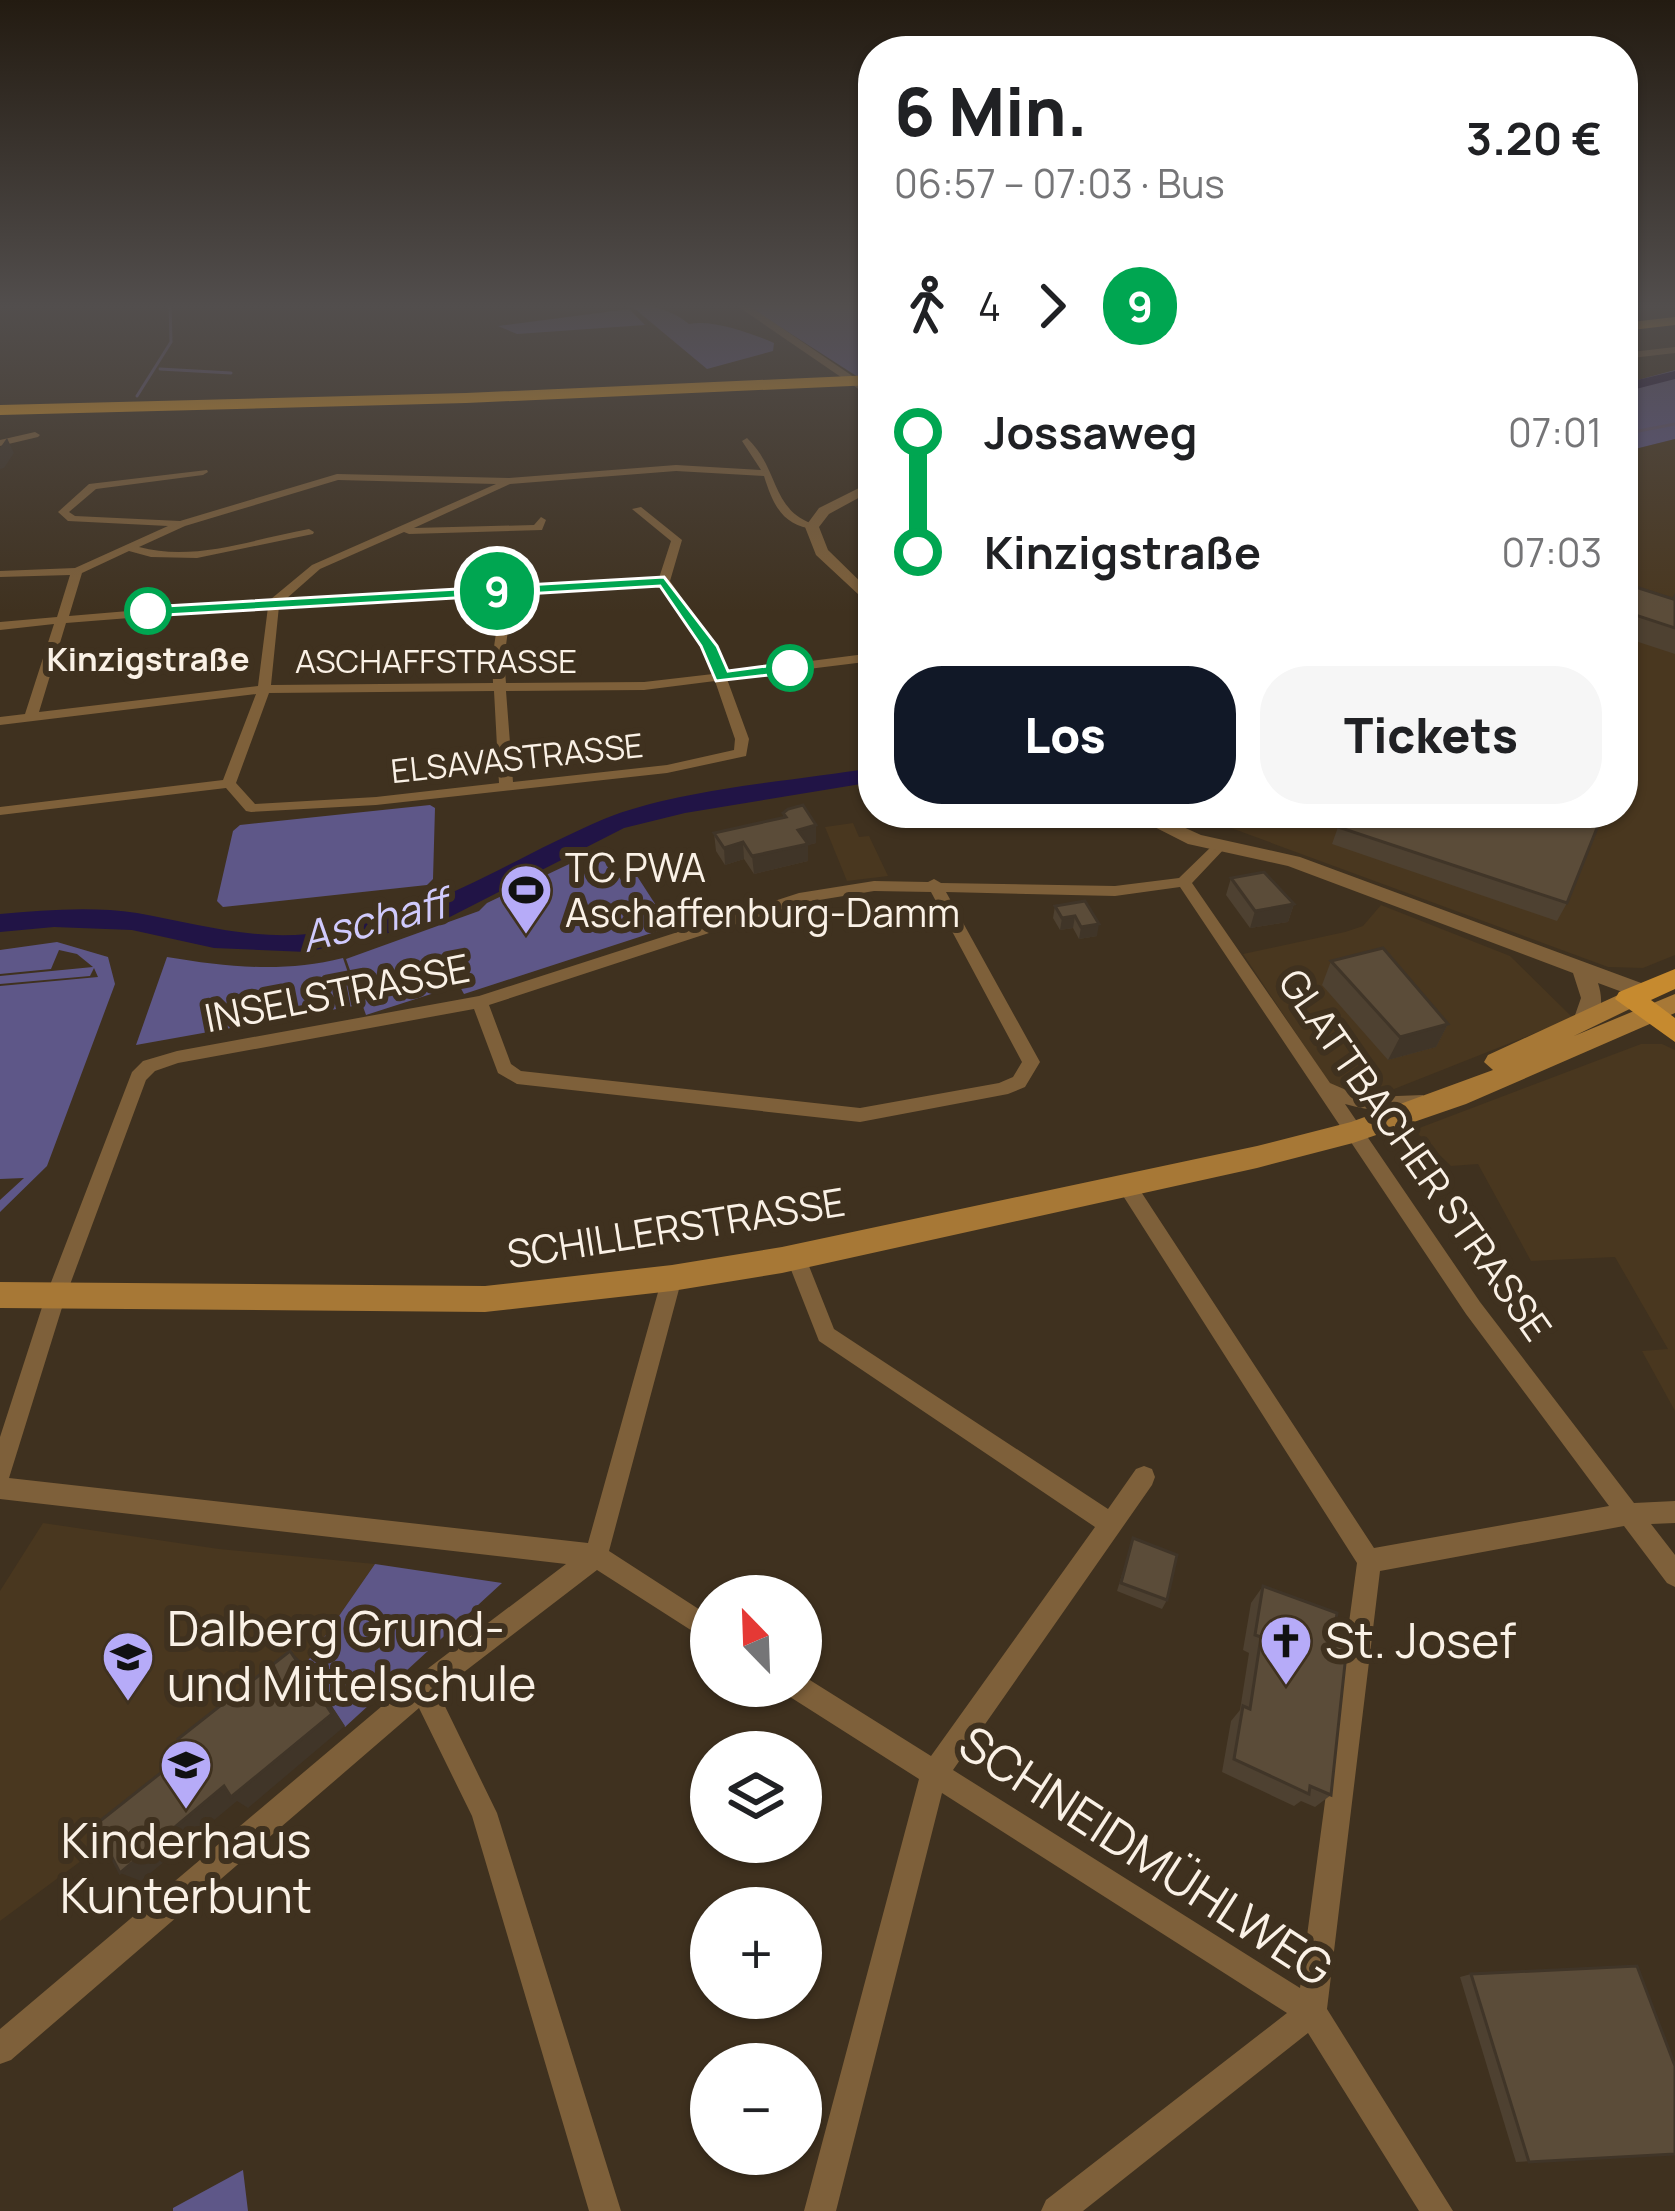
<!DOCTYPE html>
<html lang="de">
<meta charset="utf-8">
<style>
:root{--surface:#fff;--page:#f6f6f6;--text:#202124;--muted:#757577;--accent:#111827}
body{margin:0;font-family:Manrope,sans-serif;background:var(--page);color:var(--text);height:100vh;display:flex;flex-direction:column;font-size:45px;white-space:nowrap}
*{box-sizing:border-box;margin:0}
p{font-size:39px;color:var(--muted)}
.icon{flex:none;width:66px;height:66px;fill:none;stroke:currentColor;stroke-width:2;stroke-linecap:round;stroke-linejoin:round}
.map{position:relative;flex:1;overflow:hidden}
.side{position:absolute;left:858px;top:36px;width:780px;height:792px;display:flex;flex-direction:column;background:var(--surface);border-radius:48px;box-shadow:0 3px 9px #0004}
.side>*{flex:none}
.badge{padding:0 24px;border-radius:39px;font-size:42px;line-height:78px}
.needle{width:78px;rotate:337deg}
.controls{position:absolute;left:690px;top:1575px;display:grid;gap:24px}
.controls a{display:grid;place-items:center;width:132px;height:132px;border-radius:50%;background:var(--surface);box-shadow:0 3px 9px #0004;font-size:60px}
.map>.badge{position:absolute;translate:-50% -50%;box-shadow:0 0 0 6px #fff}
.legs{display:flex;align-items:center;gap:18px;height:132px;padding:0 36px;font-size:39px}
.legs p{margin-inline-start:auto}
.head{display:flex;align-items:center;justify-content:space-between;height:204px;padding:0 36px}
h1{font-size:66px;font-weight:800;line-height:90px}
.action{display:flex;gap:24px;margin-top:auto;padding:24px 36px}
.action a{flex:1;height:138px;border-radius:48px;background:var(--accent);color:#fff;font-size:48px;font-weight:800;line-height:138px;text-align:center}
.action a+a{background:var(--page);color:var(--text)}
ul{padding:0 36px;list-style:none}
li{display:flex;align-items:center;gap:42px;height:120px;font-size:45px}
li i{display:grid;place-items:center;width:18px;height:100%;margin:0 15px;background:currentColor}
li i::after{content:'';width:30px;height:30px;margin:-15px;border:9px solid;border-radius:50%;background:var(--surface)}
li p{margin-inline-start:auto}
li:first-child i{background:linear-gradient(#0000 50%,currentColor 0)}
li:last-child i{background:linear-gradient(currentColor 50%,#0000 0)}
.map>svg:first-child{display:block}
</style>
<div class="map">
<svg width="1675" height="2211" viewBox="0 0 1675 2211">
<rect width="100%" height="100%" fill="#3f311f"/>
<path fill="#49371f" d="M1675,439V955L1643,968L1608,967L1212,821L1215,813H1623V452Z
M853,823L859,837L869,836L888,876L847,881L825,827Z
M1381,905L1510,956L1573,1018L1379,1095H1351L1329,1083L1243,954L1345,932L1363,926Z
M1641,1044H1662L1675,1050V1411L1642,1351L1668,1349L1615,1257L1531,1261L1478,1164L1451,1166L1414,1130Z
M43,1523L219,1549L375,1564L305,1665L116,1835L0,1921V1591Z"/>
<path fill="#5e5788" d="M619,303C643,303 670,308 689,324C712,319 751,333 774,343L773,351L707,369L635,309Z
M743,303H873V376L858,377Z
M629,309L645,325L517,334L498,326Z
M1675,370V439L1623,452V384Z
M430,805L435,808L433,879L427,885L223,907L217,901L233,831L240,825Z
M594,856L606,858L621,880L637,876L670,927L464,994L459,985L366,1015L346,959L479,911L487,903L582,858Z
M57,942L108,957L115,984L47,1166L0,1212V1200L24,1178L0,1179V986L98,977L94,968L90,976L0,984V976L93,967L77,954L59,950L51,969L0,974V950Z
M167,957C227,967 283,973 343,958L359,1005L136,1045Z
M375,1564L502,1583L345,1727L305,1665Z
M243,2170L248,2211H173V2208Z"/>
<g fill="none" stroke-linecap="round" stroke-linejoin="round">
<path stroke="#625676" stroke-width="3" d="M160,369L231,373
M137,396L171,342L170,303
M1623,434L1675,424"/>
<path fill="#211446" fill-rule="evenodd" d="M1675,371V379L1636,389L1623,404L1625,383Z
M873,768V782L685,813L624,828L444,920L307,952L214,948L132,930L54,927L0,932V914C45,910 92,906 137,913C193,923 250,940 308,934C425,921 501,863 604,819C678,789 793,781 873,768Z"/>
<path fill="#7e603a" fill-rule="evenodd" d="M1675,347V353L1623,359V353Z
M35,432L40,435L38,437L0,446V440Z
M747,438C780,469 770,511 816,525V529C783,527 773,505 764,476L676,471L510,484L414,528L534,525L541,517L546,520L542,530L409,534L404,532L320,569L286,599L659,578L671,541L632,509L641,507L682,540L670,581L715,646L724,672L873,653V661L727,679L749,739L746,756L667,773L376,805L251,812L246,811L226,788L0,815V807L223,780L256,694L0,725V717L25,714L54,624L0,630V622L57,617L70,575L0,577V571L75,568L168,526L68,521L58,512L89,484L207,470L208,472L203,475L96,489L69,512L75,516L180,521L337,474L509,478L676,465L761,470L742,441ZM338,480L496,484L312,565L271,599L69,616L82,573L129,551L151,557L197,558L313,534L314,532L309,529C253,539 195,562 139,547L185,526ZM661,585L703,646L713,674L644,682L506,683L504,660L513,593ZM502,593L492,660L493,683L271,685L279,606ZM268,607L258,686L39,712L66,623ZM715,681L735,739L734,750L667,765L513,782L506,691L644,690ZM494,691L499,783L376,797L255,804L236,783L269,693Z
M1219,842L1226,847L1192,883L1330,1083L1353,1093L1371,1097L1423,1095L1426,1100L1423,1105C1396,1111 1371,1112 1345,1104L1480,1302L1634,1503L1675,1501V1523L1651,1524L1675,1555V1587L1667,1583L1624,1526L1380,1571L1327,2009L1453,2211H1419L1308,2033L1083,2211H1041L1046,2200L1287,2013L942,1793L836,2211H804L919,1779L787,1695L783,1686H801V1675L805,1677L931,1756L1095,1527L819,1341L786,1257L789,1251L796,1249L803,1251L834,1329L1108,1509L1136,1469L1144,1466L1152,1469L1155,1477L1152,1485L953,1770L1300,1988L1357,1563L1120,1191L1117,1186L1120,1181H1134L1374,1548L1609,1506L1466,1314L1180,887L1115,896L946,892L1040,1062L1025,1087L1008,1094L860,1122L517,1084L498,1073L474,1009L178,1063L155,1071L146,1080L65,1298L9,1478L588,1543L662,1278L665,1272L672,1269L679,1272L682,1278L609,1551L711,1617V1643L597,1570L438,1692L497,1813L621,2211H589L472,1816L419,1708L11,2060L0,2064V2029L414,1679L566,1564L0,1499V1437L45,1298L132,1072L143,1061L177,1051L479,996L799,893L874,881L928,882L934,879L941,883L1115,886L1179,878L1214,844ZM874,891L931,892L1022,1062L1013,1077L999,1083L860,1108L521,1071L511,1064L489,1005L801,903Z"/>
<path fill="#7e603a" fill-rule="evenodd" d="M733,303H745L873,390V399Z
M873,481V490L829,514L819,527L828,550L873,594V608L816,555L805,527L819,508Z
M1127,813H1152L1201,835L1300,857L1652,987L1655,992L1644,1000L1598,983C1603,998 1604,1021 1585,1026L1577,1024L1574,1018L1581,998L1573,973L1288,866L1188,844Z"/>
<path fill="#a77836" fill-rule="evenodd" d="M1629,990L1641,999L1638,1005L1574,1036L1675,994V1013L1466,1104L1353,1143L1257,1168L782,1273L672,1291L485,1312L0,1308V1282L485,1286L672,1265L782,1247L1257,1146L1351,1122L1493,1070L1484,1062L1488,1055Z"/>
<path fill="#c68a2f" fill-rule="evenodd" d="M1675,969V989L1651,1000L1675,1018V1042L1615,999L1619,992Z"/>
<path fill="#e29a23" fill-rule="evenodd" d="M1675,317V325L1623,331V323Z
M873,375V385L466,403L0,415V405L466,393Z"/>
</g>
<path fill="#4e4131" d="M1623,583L1673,599L1675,596V654L1623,637Z
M783,813L816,843L808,845V861L754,874L744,859L725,865L716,851L714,833L783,818Z
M1338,827L1567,903L1557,921L1332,844Z
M1231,878L1294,904L1288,922L1250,928L1226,895Z
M1085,901L1097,936L1079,939L1073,928L1060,930L1053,918L1055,906Z
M1331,961L1448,1024L1436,1047L1388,1060L1322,985Z
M1133,1538L1167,1600L1162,1609L1117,1591Z
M1263,1586L1331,1795L1315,1807L1301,1801L1294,1806L1222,1772L1231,1721L1240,1710L1249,1653L1243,1650L1251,1603Z
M1471,1974L1675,2154L1516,2162L1460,1977Z"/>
<path fill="#403528" d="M7,438L14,453L4,468L0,469V448Z
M816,825V843L808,845V861L754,874L752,856L798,830Z
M743,842L744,859L725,865L724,848Z
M1294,904L1288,922L1250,928L1255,911Z
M1075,916L1073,928L1060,930L1062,918Z
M1099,924L1097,936L1079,939L1081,927Z
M1448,1024L1436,1047L1388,1060L1400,1037Z
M290,1651L305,1665L345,1726L248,1808L237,1801L141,1881L120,1873Z"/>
<path fill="#5b4c39" stroke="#403528" stroke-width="3" d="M1623,583L1673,599L1675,596V628L1623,611Z
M803,805L816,825L798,830L808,844L752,856L743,842L724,848L714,833L786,817L783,813L788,809Z
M1347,813H1603L1567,903L1338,827Z
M1264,872L1294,904L1255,911L1231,878Z
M1085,901L1099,924L1081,927L1075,916L1062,918L1055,906Z
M1383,948L1448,1024L1400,1037L1331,961Z
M1133,1538L1177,1555L1167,1600L1121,1583Z
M1263,1586L1337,1613L1336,1621L1349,1626L1331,1795L1310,1786L1309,1794L1234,1759L1243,1706L1250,1709L1261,1637L1255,1635Z
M290,1651L332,1714L231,1797L224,1786L120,1873L95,1825L186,1753L178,1739Z
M1637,1966L1675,2066V2154L1529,2162L1471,1974Z"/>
<linearGradient id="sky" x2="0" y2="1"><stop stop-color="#231b11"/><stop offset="0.5" stop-color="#524e4d"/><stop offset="1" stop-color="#524e4d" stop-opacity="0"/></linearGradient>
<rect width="1675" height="612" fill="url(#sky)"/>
<path fill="#00a651" stroke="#fff" stroke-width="3" d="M664,577L717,646L728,671L790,663L798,668L796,672L716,681L701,646L660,586L148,616L141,611L148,607Z"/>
<defs>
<g id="stadium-pin" transform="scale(2.7)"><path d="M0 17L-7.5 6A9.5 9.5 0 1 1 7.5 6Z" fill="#b6abf8" stroke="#3f311f"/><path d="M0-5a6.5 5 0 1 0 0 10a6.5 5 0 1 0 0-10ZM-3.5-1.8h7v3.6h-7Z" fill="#111"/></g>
<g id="church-pin" transform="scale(2.7)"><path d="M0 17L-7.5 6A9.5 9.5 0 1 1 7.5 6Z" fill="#b6abf8" stroke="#3f311f"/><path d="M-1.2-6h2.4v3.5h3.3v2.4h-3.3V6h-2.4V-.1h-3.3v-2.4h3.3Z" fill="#111"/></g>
<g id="school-pin" transform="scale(2.7)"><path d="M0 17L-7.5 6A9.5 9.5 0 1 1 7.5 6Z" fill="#b6abf8" stroke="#3f311f"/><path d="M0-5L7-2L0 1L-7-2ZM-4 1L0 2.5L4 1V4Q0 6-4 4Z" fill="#111"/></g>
</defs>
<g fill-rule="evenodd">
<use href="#stadium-pin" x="526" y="890"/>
<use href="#church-pin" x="1286" y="1641"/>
<use href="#school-pin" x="128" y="1657"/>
<use href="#school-pin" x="186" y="1765"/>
</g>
<g fill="#fff" stroke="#00a651" stroke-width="6">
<circle cx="148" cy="611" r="21"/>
<circle cx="790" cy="668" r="21"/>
</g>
<g text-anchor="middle" stroke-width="12" stroke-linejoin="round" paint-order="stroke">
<g font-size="33" font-weight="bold" fill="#faf1e6" stroke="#3f311f">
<text x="148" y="671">Kinzigstraße</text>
</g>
<g font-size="33" fill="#faf1e6" stroke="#3f311f">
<text x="436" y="673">ASCHAFFSTRASSE</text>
<text transform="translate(517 758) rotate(-6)" y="12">ELSAVASTRASSE</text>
</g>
<g font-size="39" fill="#faf1e6" stroke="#3f311f" text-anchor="start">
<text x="565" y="882">TC PWA<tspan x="565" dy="45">Aschaffenburg-Damm</tspan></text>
</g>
<g font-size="39" fill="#faf1e6" stroke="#3f311f">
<text transform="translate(337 993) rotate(-11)" y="14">INSELSTRASSE</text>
<text transform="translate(1415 1155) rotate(55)" y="14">GLATTBACHER STRASSE</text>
<text transform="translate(676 1228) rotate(-9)" y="14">SCHILLERSTRASSE</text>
</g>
<g font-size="42" font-style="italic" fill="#d0cafd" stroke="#3f311f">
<text transform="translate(374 920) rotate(-14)" y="15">Aschaff</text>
</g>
<g font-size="48" fill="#faf1e6" stroke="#3f311f" text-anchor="start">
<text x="167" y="1646">Dalberg Grund-<tspan x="167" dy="55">und Mittelschule</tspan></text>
<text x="1325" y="1658">St. Josef</text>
<text x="186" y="1858" text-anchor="middle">Kinderhaus<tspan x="186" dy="55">Kunterbunt</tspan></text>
</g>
<g font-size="48" fill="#faf1e6" stroke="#3f311f">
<text transform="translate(1146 1856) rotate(33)" y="17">SCHNEIDMÜHLWEG</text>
</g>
</g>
</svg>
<div class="controls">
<a><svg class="needle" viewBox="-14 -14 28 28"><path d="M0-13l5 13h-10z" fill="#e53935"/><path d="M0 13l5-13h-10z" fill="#757577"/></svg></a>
<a><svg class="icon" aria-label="layers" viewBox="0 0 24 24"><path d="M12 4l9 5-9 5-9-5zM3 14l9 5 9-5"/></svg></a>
<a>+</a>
<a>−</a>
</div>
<b class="badge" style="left:497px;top:591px;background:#00a651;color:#fff">9</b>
<section class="side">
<div class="head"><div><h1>6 Min.</h1><p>06:57 – 07:03 · Bus</p></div><b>3.20 €</b></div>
<div class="legs"><svg class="icon" aria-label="walk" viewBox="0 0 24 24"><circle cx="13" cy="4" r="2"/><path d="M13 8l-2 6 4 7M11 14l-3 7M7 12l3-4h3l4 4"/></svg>4<svg class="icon" aria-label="forward" viewBox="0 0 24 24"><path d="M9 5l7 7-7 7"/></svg><b class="badge" style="background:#00a651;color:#fff">9</b></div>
<ul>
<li><i style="color:#00a651"></i><b>Jossaweg</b><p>07:01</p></li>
<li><i style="color:#00a651"></i><b>Kinzigstraße</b><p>07:03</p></li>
</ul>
<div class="action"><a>Los</a><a>Tickets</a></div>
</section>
</div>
